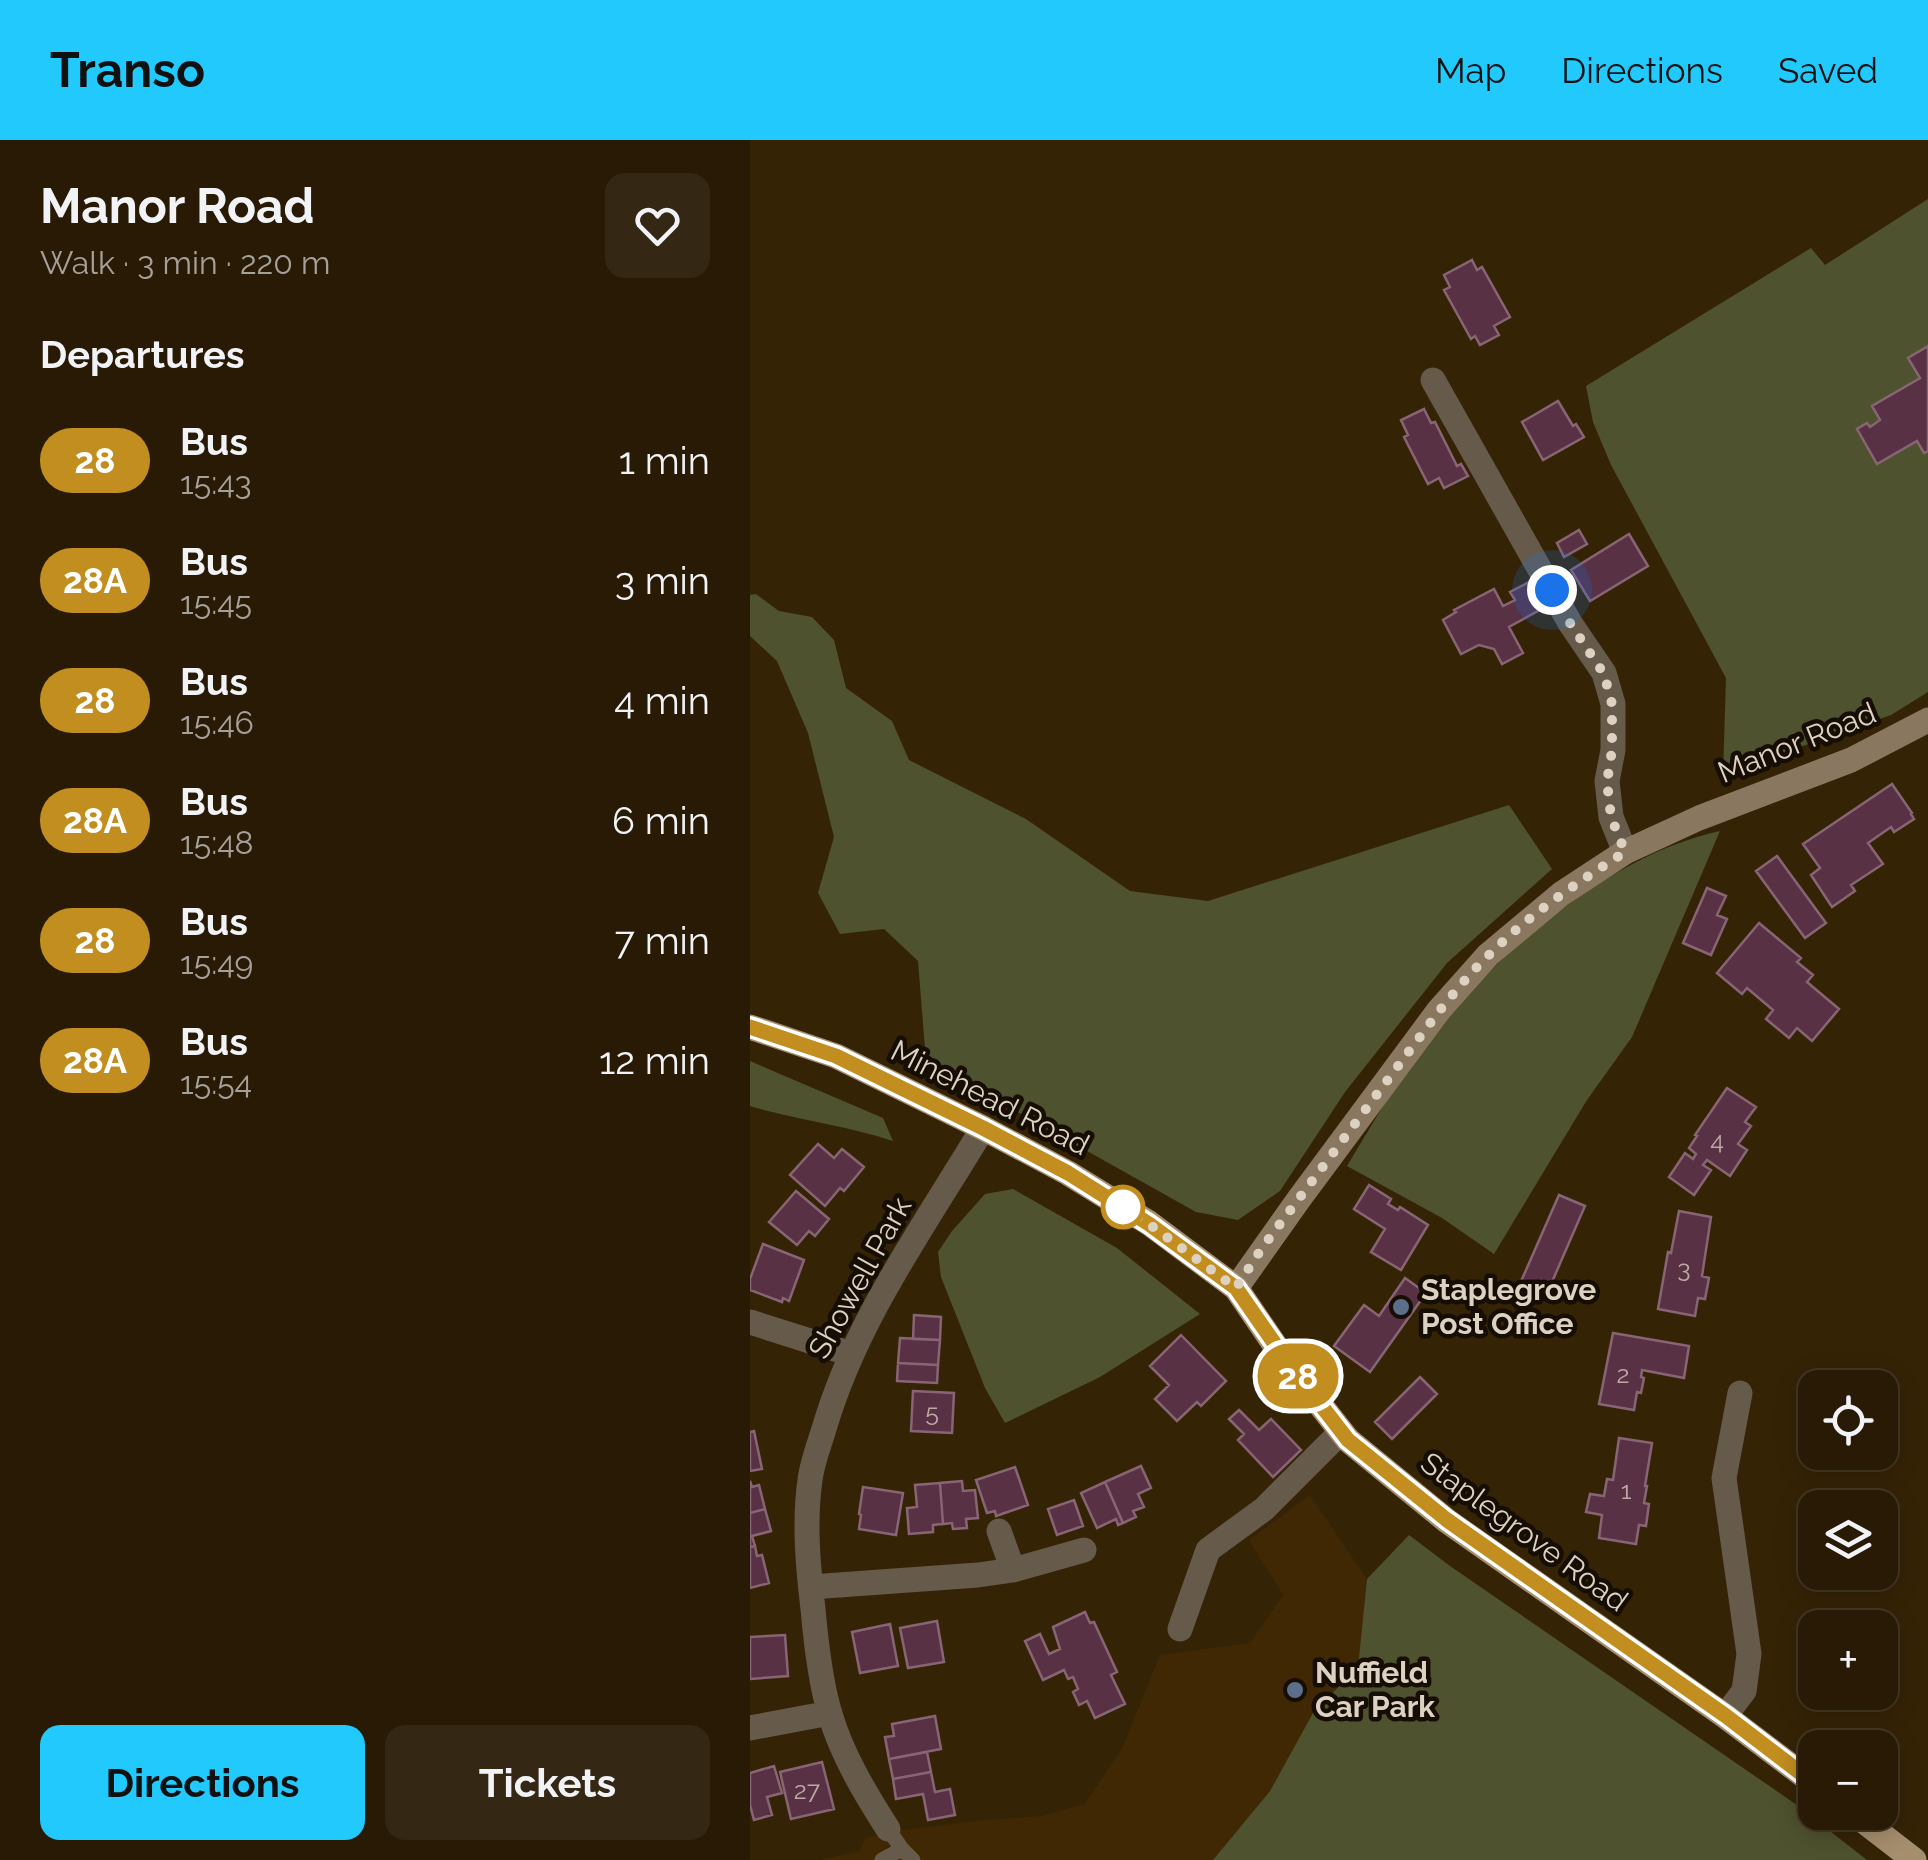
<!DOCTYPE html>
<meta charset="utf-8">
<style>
:root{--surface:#281a04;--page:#342713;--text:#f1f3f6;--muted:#a5a19a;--line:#443826;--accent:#21c9fd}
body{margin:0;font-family:Raleway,sans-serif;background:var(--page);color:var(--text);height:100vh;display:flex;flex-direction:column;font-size:38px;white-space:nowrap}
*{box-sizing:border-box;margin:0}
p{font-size:32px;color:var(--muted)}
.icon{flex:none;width:55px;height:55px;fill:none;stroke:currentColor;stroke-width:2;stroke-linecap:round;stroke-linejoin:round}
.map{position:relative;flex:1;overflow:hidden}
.panel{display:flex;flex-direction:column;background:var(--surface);width:750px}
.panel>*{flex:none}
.badge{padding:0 20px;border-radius:32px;font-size:35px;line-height:65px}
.fabs{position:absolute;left:1048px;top:1230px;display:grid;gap:20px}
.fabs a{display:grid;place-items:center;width:100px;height:100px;border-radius:20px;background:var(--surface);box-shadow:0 5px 25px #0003,0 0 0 2px var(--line);font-size:50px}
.you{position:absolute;width:50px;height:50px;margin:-25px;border:8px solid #fff;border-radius:50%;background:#1a73e8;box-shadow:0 0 0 15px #1a73e833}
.map>.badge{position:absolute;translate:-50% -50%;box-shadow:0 0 0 5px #fff}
h2{padding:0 40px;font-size:38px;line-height:90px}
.round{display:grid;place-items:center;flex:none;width:105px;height:105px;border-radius:20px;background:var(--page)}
.overview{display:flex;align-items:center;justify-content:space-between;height:170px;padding:0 40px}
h1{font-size:48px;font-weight:700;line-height:75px}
.action{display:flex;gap:20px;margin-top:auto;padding:20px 40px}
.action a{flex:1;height:115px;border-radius:20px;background:var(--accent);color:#111;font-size:40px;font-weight:700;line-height:115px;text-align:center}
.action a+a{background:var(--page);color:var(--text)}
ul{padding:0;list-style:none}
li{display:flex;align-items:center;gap:30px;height:120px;padding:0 40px}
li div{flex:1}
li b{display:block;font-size:38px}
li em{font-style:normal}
li .badge{min-width:110px;font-weight:700;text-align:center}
header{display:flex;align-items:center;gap:60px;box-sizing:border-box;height:140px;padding:0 50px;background:var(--accent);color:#111}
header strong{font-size:48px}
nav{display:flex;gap:55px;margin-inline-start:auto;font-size:35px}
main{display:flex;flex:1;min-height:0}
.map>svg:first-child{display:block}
</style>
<header>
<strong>Transo</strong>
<nav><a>Map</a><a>Directions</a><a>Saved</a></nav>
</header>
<main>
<section class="panel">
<div class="overview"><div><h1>Manor Road</h1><p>Walk · 3 min · 220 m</p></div><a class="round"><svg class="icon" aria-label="heart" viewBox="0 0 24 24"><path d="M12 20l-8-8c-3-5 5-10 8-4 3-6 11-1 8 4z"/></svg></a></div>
<h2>Departures</h2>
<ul>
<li><span class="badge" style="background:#c18e1f;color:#fff">28</span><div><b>Bus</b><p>15:43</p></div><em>1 min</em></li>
<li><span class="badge" style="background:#c18e1f;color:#fff">28A</span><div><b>Bus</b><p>15:45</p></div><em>3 min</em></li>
<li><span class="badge" style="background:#c18e1f;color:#fff">28</span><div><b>Bus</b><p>15:46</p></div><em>4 min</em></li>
<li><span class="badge" style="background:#c18e1f;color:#fff">28A</span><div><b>Bus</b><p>15:48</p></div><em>6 min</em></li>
<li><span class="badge" style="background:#c18e1f;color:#fff">28</span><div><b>Bus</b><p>15:49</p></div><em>7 min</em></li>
<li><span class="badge" style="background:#c18e1f;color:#fff">28A</span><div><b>Bus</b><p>15:54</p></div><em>12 min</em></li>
</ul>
<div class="action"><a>Directions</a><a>Tickets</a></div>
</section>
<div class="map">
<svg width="1178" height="1720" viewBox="0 0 1178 1720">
<rect width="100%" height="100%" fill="#352306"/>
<path fill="#3f2803" d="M560,1355L617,1439L608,1527L563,1573L520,1651L463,1720H69L110,1711L115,1698L159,1689L234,1680L292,1676L335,1664L373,1606L410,1515L500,1503L533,1455L499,1400Z"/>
<path fill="#4e522e" d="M1178,59V552L1141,575L973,634L976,538L861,325L843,282L836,246L1061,108L1075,125Z
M6,454L29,471L62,477L84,500L96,548L142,581L159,620L276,679L380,751L458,761L759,665L802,729L697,823L595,952L530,1051L488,1080L446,1072L176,921L168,821L134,789L90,794L68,753L84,697L58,593L27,521L0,496V455Z
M970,691L882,897L837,960L744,1114L692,1078L597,1026C618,991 639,955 662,922C730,826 853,716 970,691Z
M0,921L133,978L143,1001C96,985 47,980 0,966Z
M263,1049L367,1108L450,1174L350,1237L255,1283L235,1248L191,1137L188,1112L202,1091L235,1054Z
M659,1395L700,1426L1044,1663L1117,1720H463L520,1651L563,1573L608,1527L617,1439Z"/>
<path fill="#583144" stroke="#886574" stroke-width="2.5" d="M722,120L727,130L732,127L760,177L744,186L749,195L730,205L725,196L721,199L694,150L700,147L694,135Z
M1178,206V311L1174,313L1167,301L1127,324L1107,289L1117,283L1120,287L1130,280L1122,266L1170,238L1158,218Z
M808,261L823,286L826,284L834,297L793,320L772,282Z
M674,269L681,283L685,282L707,326L711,324L718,336L694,348L689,338L678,344L654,297L658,295L651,280Z
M829,390L837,404L814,417L807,403Z
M879,394L898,426L840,461L821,430Z
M781,441L795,467L759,487L773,513L752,524L744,509L729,505L711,514L693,480L706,472L704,470L744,449L753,466L765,460L760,452Z
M1142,644L1162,673L1161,674L1164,679L1144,692L1141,687L1118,703L1133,724L1101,745L1105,751L1082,767L1061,735L1070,728L1053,704Z
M1027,716L1076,783L1055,798L1006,731Z
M957,748L976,756L967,775L977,779L961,815L933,803Z
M1009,783L1051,818L1047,822L1063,835L1057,842L1089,869L1062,901L1047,888L1039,898L1016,879L1023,870L997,848L992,854L967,833Z
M977,948L1006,967L995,982L1001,986L988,1004L997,1010L980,1036L957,1020L953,1025L961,1030L944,1055L919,1037L935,1013L943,1019L946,1014L939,1008L947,996L945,995Z
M68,1004L84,1018L92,1009L114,1027L94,1051L90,1048L75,1066L40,1035Z
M619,1045L641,1059L638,1064L648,1070L650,1067L678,1085L651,1130L621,1112L635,1089L604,1069Z
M46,1051L79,1079L65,1096L59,1091L47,1105L19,1082Z
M809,1055L835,1066L795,1158L769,1146Z
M929,1071L961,1077L952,1136L959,1138L955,1159L948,1158L945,1176L908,1169L918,1112L921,1113Z
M13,1104L54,1120L39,1161L33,1158L32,1162L0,1150V1139Z
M655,1138L676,1153L620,1232L584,1206L614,1165L629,1176Z
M164,1175L191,1177L190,1200L163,1199Z
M863,1193L939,1206L934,1238L892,1230L891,1237L894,1238L891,1253L887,1252L884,1270L849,1264Z
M431,1195L476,1241L451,1266L447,1262L427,1281L405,1259L419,1245L400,1226Z
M150,1198L190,1200L188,1225L148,1223Z
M148,1223L188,1225L187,1243L147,1241Z
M670,1237L687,1254L642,1299L625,1282Z
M163,1251L204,1253L202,1293L161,1291Z
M489,1270L509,1290L521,1279L551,1310L523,1337L488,1300L494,1294L479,1279Z
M4,1291L12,1329L0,1331V1292Z
M869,1298L902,1303L895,1346H897L894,1363L899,1364L896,1386L889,1385L886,1404L849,1398L852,1375L836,1372L840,1354L854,1356L857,1339L863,1340Z
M391,1326L401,1348L388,1354L394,1367L383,1371L386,1377L373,1383L355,1342Z
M265,1327L278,1365L246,1376L245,1371L237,1373L226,1340Z
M0,1341L2,1347L9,1345L15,1369L0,1373Z
M212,1341L213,1351L225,1350L228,1378L216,1379L217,1388L203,1389L202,1383L193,1384L190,1343Z
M355,1342L373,1383L368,1385L366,1379L347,1388L331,1353Z
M190,1343L193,1384L183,1385V1392L159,1394L157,1368L167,1367L165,1345Z
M113,1347L153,1353L146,1395L109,1389L111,1375L109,1374Z
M324,1360L333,1386L307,1395L298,1369Z
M15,1369L21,1391L2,1396L5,1406L0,1407V1373Z
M5,1406L7,1416L12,1415L19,1443L0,1448V1407Z
M335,1472L340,1483L344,1482L367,1532L361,1535L375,1564L345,1578L337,1561L329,1565L323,1552L328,1549L323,1537L318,1539L314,1530L293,1540L275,1501L290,1494L299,1514L310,1509L303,1487Z
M187,1481L194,1522L158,1528L150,1488Z
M140,1484L148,1526L110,1533L102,1492Z
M35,1495L38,1536L0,1539V1497Z
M185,1576L191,1609L139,1619L135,1597L144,1596L142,1584Z
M177,1612L181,1632L143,1639L139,1619Z
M72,1622L84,1669L41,1679L30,1632Z
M24,1626L32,1653L17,1657L22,1675L4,1680L0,1665V1633Z
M181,1632L185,1652L200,1649L205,1675L178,1680L173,1654L146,1659L143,1639Z"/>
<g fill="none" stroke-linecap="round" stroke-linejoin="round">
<path stroke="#665b4b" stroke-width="15" d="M138,1689L152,1709L163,1720
M132,1720L152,1709"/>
<path stroke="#665b4b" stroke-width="25" d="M683,240L820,483L854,533L863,564V610L857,641L861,677L875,712
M0,1182L101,1214
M249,1391L263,1430
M61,1447L228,1435L263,1430L334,1410
M430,1489L458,1410L514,1369L591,1292
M975,1576L994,1551L999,1514L974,1338L990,1253
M0,1588L80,1573
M138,1689C115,1653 92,1615 80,1574C70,1541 66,1503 63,1469C58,1427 54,1382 60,1340C62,1323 69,1305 74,1289C106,1179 175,1085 233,988"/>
<path stroke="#89775f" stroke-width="25" d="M486,1148L549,1059L689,870L738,815L811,754L875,712L949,678L1101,620L1178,580"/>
<path stroke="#a58e6e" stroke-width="25" d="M0,887L86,916L233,988L318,1033L399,1083L486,1148L535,1220L598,1300L697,1381L975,1576L1065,1644
M1102,1672L1164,1720"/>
</g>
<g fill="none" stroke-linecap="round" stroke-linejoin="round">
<g stroke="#fff" stroke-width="22">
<path id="line" d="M0,887L86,916L233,988L318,1033L399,1084L486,1148L536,1220L598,1300L697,1380L976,1576L1065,1644"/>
</g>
<use href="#line" stroke="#c18e1f" stroke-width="15"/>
<path stroke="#ddd2c2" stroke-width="10" stroke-dasharray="0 18" d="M373,1067L399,1084L486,1148L512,1108L690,870C705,852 720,833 737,817C777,776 827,743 875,712L861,677L857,642L862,610V564L854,534L820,483L802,450"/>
</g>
<circle fill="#fff" stroke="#c18e1f" stroke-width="5" cx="373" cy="1067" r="20"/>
<g fill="#5c6f8a" stroke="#160e04" stroke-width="4">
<circle cx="651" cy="1167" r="10"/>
<circle cx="545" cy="1550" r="10"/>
</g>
<g text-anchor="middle" stroke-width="9" stroke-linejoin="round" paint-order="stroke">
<g font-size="25" fill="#bcaaa2">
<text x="967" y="1009">4</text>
<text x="934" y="1137">3</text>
<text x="873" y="1243">2</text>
<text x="182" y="1281">5</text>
<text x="876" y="1359">1</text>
<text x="57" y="1659">27</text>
</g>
<g font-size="30" fill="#ddd2c2" stroke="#160e04">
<text transform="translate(1047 603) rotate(-22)" y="10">Manor Road</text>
<text transform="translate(240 958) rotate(27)" y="10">Minehead Road</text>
<text transform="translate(110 1138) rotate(-61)" y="10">Showell Park</text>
<text transform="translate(774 1392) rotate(36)" y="10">Staplegrove Road</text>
</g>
<g font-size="30" font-weight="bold" fill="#ddd2c2" stroke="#160e04" text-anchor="start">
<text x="671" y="1160">Staplegrove<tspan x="671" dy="34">Post Office</tspan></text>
<text x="565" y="1543">Nuffield<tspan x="565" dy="34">Car Park</tspan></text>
</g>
</g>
</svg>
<div class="fabs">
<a><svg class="icon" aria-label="locate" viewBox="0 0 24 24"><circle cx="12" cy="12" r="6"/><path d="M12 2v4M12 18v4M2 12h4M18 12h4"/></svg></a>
<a><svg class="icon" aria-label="layers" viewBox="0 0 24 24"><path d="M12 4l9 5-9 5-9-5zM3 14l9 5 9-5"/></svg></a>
<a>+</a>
<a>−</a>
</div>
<div class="you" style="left:802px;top:450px"></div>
<b class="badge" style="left:548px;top:1236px;background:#c18e1f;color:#fff">28</b>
</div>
</main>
